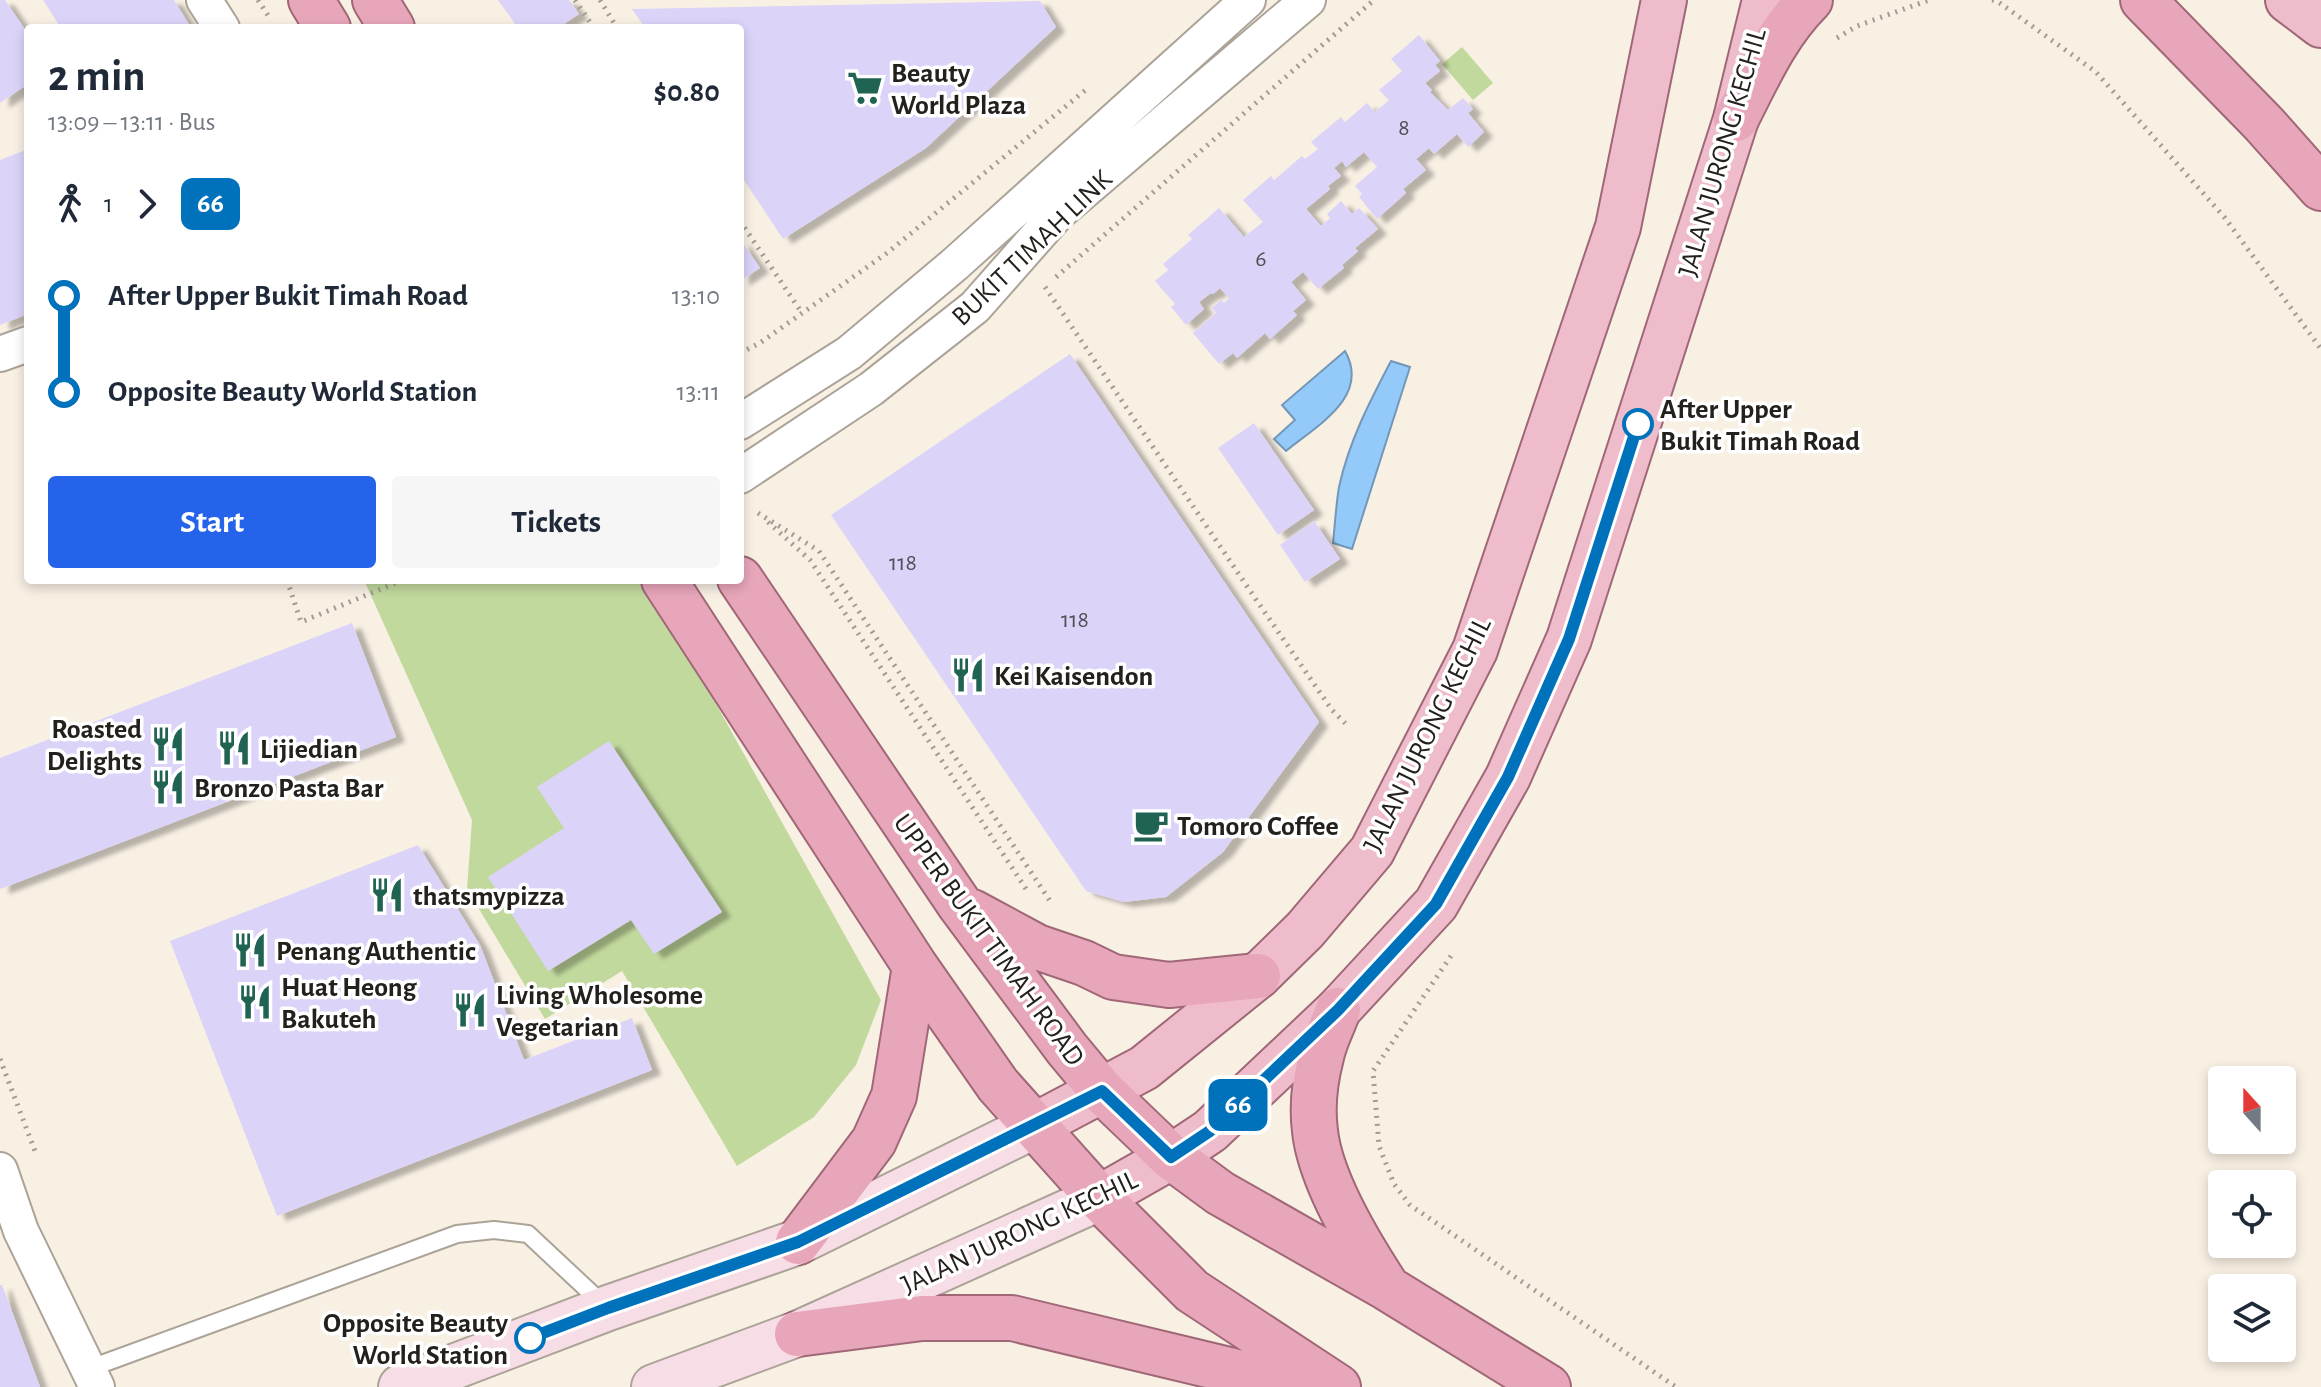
<!DOCTYPE html>
<meta charset="utf-8">
<style>
:root{--surface:#fff;--page:#f6f6f7;--text:#1f2937;--muted:#747a83;--accent:#2563eb}
body{margin:0;font-family:"Alegreya Sans",sans-serif;background:var(--page);color:var(--text);height:100vh;display:flex;flex-direction:column;font-size:30px;white-space:nowrap}
*{box-sizing:border-box;margin:0}
p{font-size:26px;color:var(--muted)}
.icon{flex:none;width:44px;height:44px;fill:none;stroke:currentColor;stroke-width:2;stroke-linecap:round;stroke-linejoin:round}
.map{position:relative;flex:1;overflow:hidden}
.side{position:absolute;left:24px;top:24px;width:720px;height:560px;display:flex;flex-direction:column;background:var(--surface);border-radius:8px;box-shadow:0 4px 12px #0003}
.side>*{flex:none}
.badge{padding:0 16px;border-radius:12px;font-size:28px;line-height:52px}
.needle{width:52px;rotate:339deg}
.buttons{position:absolute;left:2208px;top:1066px;display:grid;gap:16px}
.buttons a{display:grid;place-items:center;width:88px;height:88px;border-radius:8px;background:var(--surface);box-shadow:0 4px 12px #0003;font-size:40px}
.map>.badge{position:absolute;translate:-50% -50%;box-shadow:0 0 0 4px #fff}
.legs{display:flex;align-items:center;gap:12px;height:88px;padding:0 24px;font-size:26px}
.legs p{margin-inline-start:auto}
.head{display:flex;align-items:center;justify-content:space-between;height:136px;padding:0 24px}
h1{font-size:44px;font-weight:600;line-height:60px}
.cta{display:flex;gap:16px;margin-top:auto;padding:16px 24px}
.cta a{flex:1;height:92px;border-radius:8px;background:var(--accent);color:#fff;font-size:32px;font-weight:600;line-height:92px;text-align:center}
.cta a+a{background:var(--page);color:var(--text)}
ul{padding:0 24px;list-style:none}
li{display:flex;align-items:center;gap:28px;height:96px;font-size:30px}
li i{display:grid;place-items:center;width:12px;height:100%;margin:0 10px;background:currentColor}
li i::after{content:'';width:20px;height:20px;margin:-10px;border:6px solid;border-radius:50%;background:var(--surface)}
li p{margin-inline-start:auto}
li:first-child i{background:linear-gradient(#0000 50%,currentColor 0)}
li:last-child i{background:linear-gradient(currentColor 50%,#0000 0)}
.map>svg:first-child{display:block}
</style>
<div class="map">
<svg width="2321" height="1387" viewBox="0 0 2321 1387">
<defs>
<filter id="shadow"><feDropShadow dx="9" dy="5" stdDeviation="2" flood-color="#0004"/></filter>
</defs>
<rect width="100%" height="100%" fill="#f9f0e4"/>
<path fill="#c2d99d" d="M1462,47L1493,83L1473,100L1442,64Z
M364,580H647L881,1000L856,1065L814,1117L737,1166L622,971L545,1019L467,889L472,820Z"/>
<path fill="#94caf9" stroke="#7297b7" stroke-width="2" d="M1345,351C1371,397 1316,426 1286,451L1274,439L1295,420L1282,405Z
M1391,361L1410,367L1352,549L1333,543C1335,524 1336,505 1339,487C1349,441 1370,401 1391,361Z"/>
<path fill="#dcd3f9" filter="url(#shadow)" d="M0,0H5L28,34V84L0,103Z
M43,0H174L191,28H61Z
M498,0H569L579,14L558,28H518Z
M1040,1L1056,27L926,148L783,239L740,174V28H645L632,9Z
M1419,35L1440,61L1435,65L1440,71L1425,83L1432,90L1430,92L1448,110L1463,98L1473,109L1468,113L1484,132L1468,147L1457,134L1434,154L1429,148L1416,159L1426,170L1403,189L1406,193L1377,219L1359,197L1362,194L1355,186L1377,167L1364,152L1346,167L1342,161L1334,168L1341,176L1328,186L1330,189L1306,209L1321,226L1330,218L1327,214L1341,201L1352,214L1359,208L1378,229L1355,248L1358,251L1342,265L1344,268L1318,289L1303,272L1291,282L1306,300L1293,311L1297,315L1270,339L1265,333L1237,358L1233,353L1219,364L1193,333L1216,313L1212,308L1221,300L1224,303L1229,298L1220,288L1213,294L1211,293L1199,302L1204,309L1186,325L1171,307L1175,304L1155,281L1168,270L1163,264L1192,239L1188,235L1219,208L1244,237L1263,222L1243,200L1271,176L1274,180L1302,156L1305,159L1318,149L1311,142L1341,117L1345,122L1367,103L1375,112L1389,100L1379,90L1402,71L1391,59Z
M28,149V314L0,325V160Z
M740,239L760,268L740,281Z
M1070,354L1319,722L1223,852L1166,897L1124,902L1086,891L831,515Z
M1254,423L1314,510L1278,535L1218,448Z
M1314,521L1340,559L1305,582L1280,545Z
M352,623L396,737L0,889V758Z
M609,741L722,912L654,954L631,920L548,971L488,877L564,828L537,787Z
M418,845L480,945L524,1060L632,1018L652,1070L277,1216L170,941Z
M0,1285H2L40,1387H0Z"/>
<g fill="none" stroke-linecap="round" stroke-linejoin="round">
<g stroke="#aca398" stroke-width="20">
<path id="service" d="M88,1369L457,1234L494,1230L528,1234L605,1306"/>
</g>
<g stroke="#aca398" stroke-width="38">
<path id="minor" d="M204,0L222,28
M0,354L28,344
M740,422L849,353L954,265L1248,0
M740,476L871,389L975,307L1057,214L1308,0
M0,1170L21,1231L97,1387"/>
</g>
<g stroke="#aca398" stroke-width="48">
<path id="secondary" d="M401,1387L608,1308L798,1242L1036,1125
M654,1387L797,1334L1099,1198"/>
</g>
<g stroke="#a06877" stroke-width="48">
<path id="primary" d="M2288,0L2321,25
M1036,1125L1144,1068L1258,976L1305,930L1372,851L1475,650L1618,227L1664,0
M1099,1198L1171,1157L1210,1131L1338,1010L1436,904L1508,777L1569,639L1736,119L1765,0"/>
</g>
<g stroke="#a06877" stroke-width="48">
<path id="trunk" d="M311,0L328,28
M375,0L392,28
M2143,0L2264,124L2321,188
M1736,119C1758,76 1776,34 1810,0
M740,579L960,905L1067,1049L1102,1091L1171,1157L1220,1193L1387,1288L1548,1387
M664,580L915,966L998,1085L1099,1198L1192,1291L1338,1387
M972,912L1037,947L1084,963L1113,977L1169,985L1258,976
M1338,1010C1333,1025 1324,1041 1321,1057C1315,1080 1312,1108 1315,1131C1320,1179 1359,1244 1385,1284
M798,1242L874,1141L894,1096L915,966
M797,1334L922,1318H1012L1300,1387"/>
</g>
<path stroke="#a39c94" stroke-width="5" stroke-dasharray="2 6" stroke-linecap="butt" d="M258,0L269,17
M575,0L594,28
M600,0L617,28
M1992,0L1997,1L2096,72L2225,218L2321,349
M1837,38L1857,26L1929,0
M740,221L802,313
M1056,277L1374,0
M1045,287L1257,601L1332,710L1349,727
M740,353L760,343L887,253L1088,88
M758,513L819,551L1052,904
M768,522L810,560L1028,892
M287,580L301,622L403,580
M1451,956L1373,1071L1379,1146L1394,1184L1410,1205L1676,1387
M0,1059L35,1151"/>
<use href="#service" stroke="#fff" stroke-width="16"/>
<use href="#minor" stroke="#fff" stroke-width="34"/>
<use href="#secondary" stroke="#f7dde5" stroke-width="44"/>
<use href="#primary" stroke="#eebccb" stroke-width="44"/>
<use href="#trunk" stroke="#e8a6ba" stroke-width="44"/>
</g>
<g fill="none" stroke-linecap="round" stroke-linejoin="round">
<g stroke="#fff" stroke-width="18">
<path id="line-1" d="M530,1338L608,1308L798,1242L1102,1091L1171,1157L1210,1131L1338,1010L1436,904L1508,777L1569,639L1638,424"/>
</g>
<use href="#line-1" stroke="#0072bc" stroke-width="12"/>
</g>
<defs>
<g id="supermarket-bare" transform="scale(2.76)"><path d="M-6-5.5h2.5l.6 2H6L4.5 2H-2.5L-4.4-4H-6ZM-1.5 3.2a1.3 1.3 0 1 0 .1 0ZM3 3.2a1.3 1.3 0 1 0 .1 0Z" fill="#216352" stroke="#fff" stroke-width="2.5" paint-order="stroke"/></g>
<g id="restaurant-bare" transform="scale(2.76)"><path d="M-5-6h1v4h1v-4h1v4h1v-4h1v5L-1.5 .5V6h-2V.5L-5-1ZM5-6V6H3V1.5H1.5Q1.5-4 5-6Z" fill="#216352" stroke="#fff" stroke-width="2.5" paint-order="stroke"/></g>
<g id="cafe-bare" transform="scale(2.76)"><path d="M-5.5-4.5H6V0H3Q3 3.5 0 3.5H-2.5Q-5.5 3.5-5.5 0ZM3-3.2v2h1.7v-2ZM-6 4.5H4V6H-6Z" fill="#216352" stroke="#fff" stroke-width="2.5" paint-order="stroke"/></g>
</defs>
<g fill-rule="evenodd">
<use href="#supermarket-bare" x="865" y="88"/>
<use href="#restaurant-bare" x="968" y="675"/>
<use href="#restaurant-bare" x="168" y="744"/>
<use href="#restaurant-bare" x="234" y="748"/>
<use href="#restaurant-bare" x="168" y="787"/>
<use href="#cafe-bare" x="1151" y="825"/>
<use href="#restaurant-bare" x="387" y="895"/>
<use href="#restaurant-bare" x="250" y="950"/>
<use href="#restaurant-bare" x="255" y="1002"/>
<use href="#restaurant-bare" x="470" y="1010"/>
</g>
<g fill="#fff" stroke="#0072bc" stroke-width="4">
<circle cx="1638" cy="424" r="14"/>
<circle cx="530" cy="1338" r="14"/>
</g>
<g text-anchor="middle" stroke-width="7" stroke-linejoin="round" paint-order="stroke">
<g font-size="24" fill="#524e54">
<text x="1404" y="135">8</text>
<text x="1261" y="266">6</text>
<text x="903" y="570">118</text>
<text x="1075" y="627">118</text>
</g>
<g font-size="28" font-weight="bold" fill="#24211d" stroke="#fff" text-anchor="start">
<text x="891" y="82">Beauty<tspan x="891" dy="32">World Plaza</tspan></text>
<text x="994" y="685">Kei Kaisendon</text>
<text x="142" y="738" text-anchor="end">Roasted<tspan x="142" dy="32">Delights</tspan></text>
<text x="260" y="758">Lijiedian</text>
<text x="194" y="797">Bronzo Pasta Bar</text>
<text x="1177" y="835">Tomoro Coffee</text>
<text x="413" y="905">thatsmypizza</text>
<text x="276" y="960">Penang Authentic</text>
<text x="281" y="996">Huat Heong<tspan x="281" dy="32">Bakuteh</tspan></text>
<text x="496" y="1004">Living Wholesome<tspan x="496" dy="32">Vegetarian</tspan></text>
</g>
<g font-size="28" fill="#24211d" stroke="#fff">
<text transform="translate(1721 152) rotate(-74)" y="10">JALAN JURONG KECHIL</text>
<text transform="translate(1031 247) rotate(-44)" y="10">BUKIT TIMAH LINK</text>
<text transform="translate(1426 734) rotate(-64)" y="10">JALAN JURONG KECHIL</text>
<text transform="translate(990 939) rotate(54)" y="10">UPPER BUKIT TIMAH ROAD</text>
<text transform="translate(1019 1231) rotate(-25)" y="10">JALAN JURONG KECHIL</text>
</g>
<g font-size="28" font-weight="bold" fill="#24211d" stroke="#fff" text-anchor="start">
<text x="1660" y="418">After Upper<tspan x="1660" dy="32">Bukit Timah Road</tspan></text>
<text x="508" y="1332" text-anchor="end">Opposite Beauty<tspan x="508" dy="32">World Station</tspan></text>
</g>
</g>
</svg>
<div class="buttons">
<a><svg class="needle" viewBox="-14 -14 28 28"><path d="M0-13l5 13h-10z" fill="#e53935"/><path d="M0 13l5-13h-10z" fill="#747a83"/></svg></a>
<a><svg class="icon" aria-label="locate" viewBox="0 0 24 24"><circle cx="12" cy="12" r="6"/><path d="M12 2v4M12 18v4M2 12h4M18 12h4"/></svg></a>
<a><svg class="icon" aria-label="layers" viewBox="0 0 24 24"><path d="M12 4l9 5-9 5-9-5zM3 14l9 5 9-5"/></svg></a>
</div>
<b class="badge" style="left:1238px;top:1105px;background:#0072bc;color:#fff">66</b>
<section class="side">
<div class="head"><div><h1>2 min</h1><p>13:09 – 13:11 · Bus</p></div><b>$0.80</b></div>
<div class="legs"><svg class="icon" aria-label="walk" viewBox="0 0 24 24"><circle cx="13" cy="4" r="2"/><path d="M13 8l-2 6 4 7M11 14l-3 7M7 12l3-4h3l4 4"/></svg>1<svg class="icon" aria-label="forward" viewBox="0 0 24 24"><path d="M9 5l7 7-7 7"/></svg><b class="badge" style="background:#0072bc;color:#fff">66</b></div>
<ul>
<li><i style="color:#0072bc"></i><b>After Upper Bukit Timah Road</b><p>13:10</p></li>
<li><i style="color:#0072bc"></i><b>Opposite Beauty World Station</b><p>13:11</p></li>
</ul>
<div class="cta"><a>Start</a><a>Tickets</a></div>
</section>
</div>
